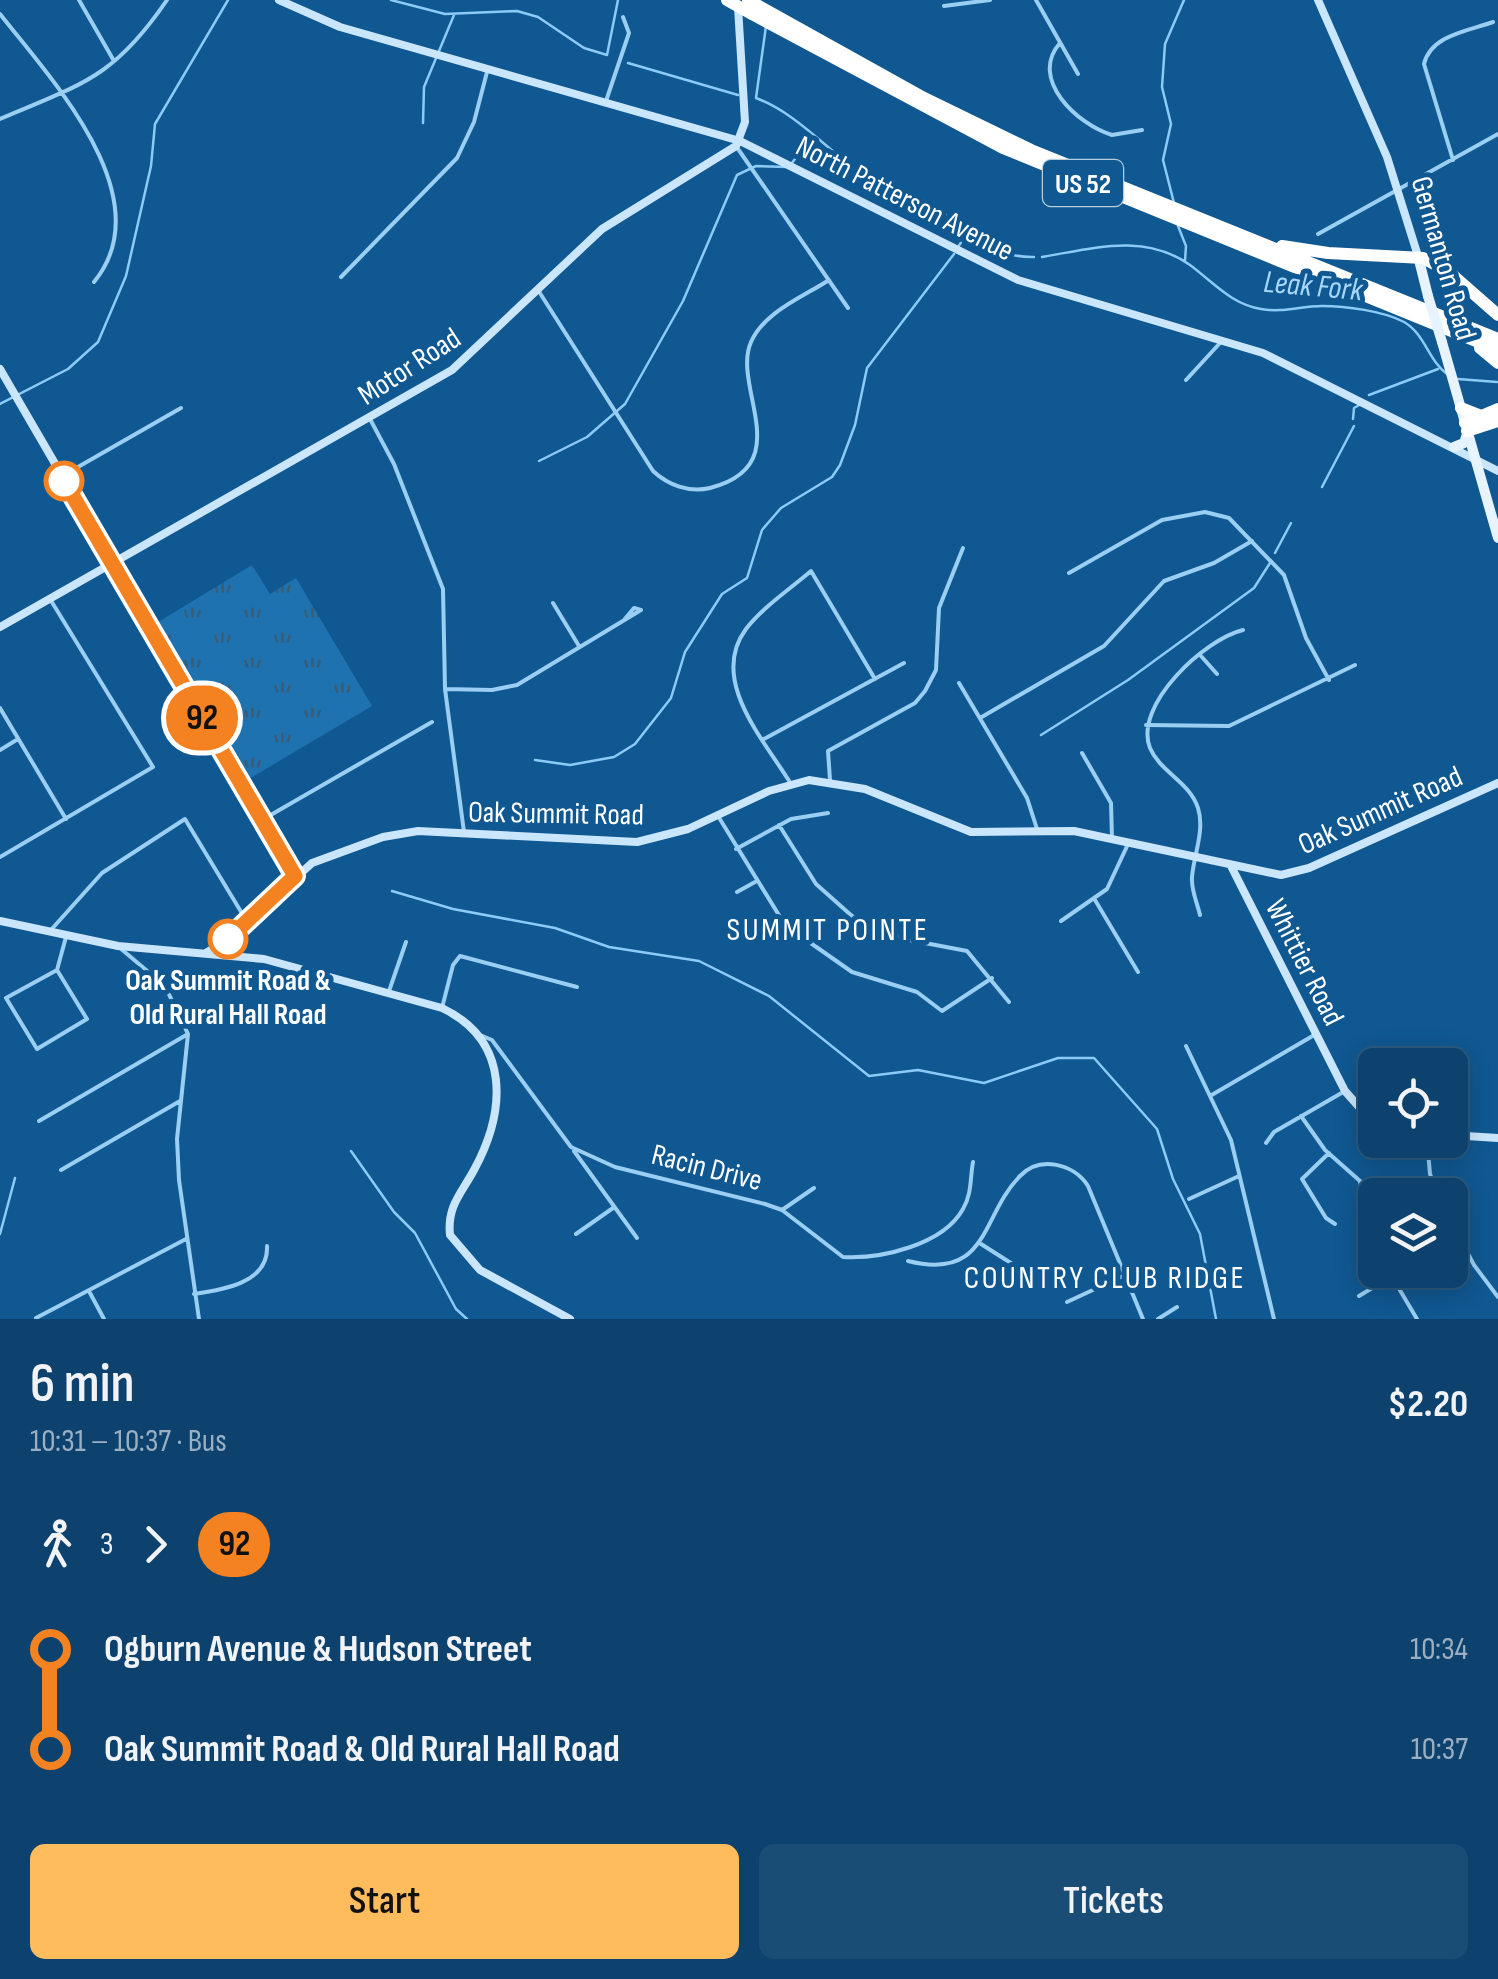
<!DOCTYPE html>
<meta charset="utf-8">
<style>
:root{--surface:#0c426d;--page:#1a4d75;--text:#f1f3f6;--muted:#9ab0c2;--line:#2c5b80;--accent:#ffbc5d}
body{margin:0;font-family:"Sofia Sans Condensed",sans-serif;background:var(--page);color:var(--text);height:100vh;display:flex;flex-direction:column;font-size:38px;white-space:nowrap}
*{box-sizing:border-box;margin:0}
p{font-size:32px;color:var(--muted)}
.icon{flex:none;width:55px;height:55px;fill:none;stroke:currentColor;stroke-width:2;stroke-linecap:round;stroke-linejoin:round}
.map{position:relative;height:1319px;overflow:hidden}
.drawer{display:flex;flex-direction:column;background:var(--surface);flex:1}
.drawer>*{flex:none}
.badge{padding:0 20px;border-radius:32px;font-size:35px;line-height:65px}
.buttons{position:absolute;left:1358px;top:1048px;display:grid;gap:20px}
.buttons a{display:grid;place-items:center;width:110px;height:110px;border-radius:15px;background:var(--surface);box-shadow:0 5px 25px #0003,0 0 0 2px var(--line);font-size:50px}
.map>.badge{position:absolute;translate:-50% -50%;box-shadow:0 0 0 5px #fff}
.legs{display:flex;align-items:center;gap:15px;height:110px;padding:0 30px;font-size:32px}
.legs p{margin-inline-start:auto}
.headline{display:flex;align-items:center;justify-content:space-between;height:170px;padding:0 30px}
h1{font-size:55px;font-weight:600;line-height:75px}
.action{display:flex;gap:20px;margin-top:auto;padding:20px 30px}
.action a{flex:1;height:115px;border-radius:15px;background:var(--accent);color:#111;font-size:40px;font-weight:600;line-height:115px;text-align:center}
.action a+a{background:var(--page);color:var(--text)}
ul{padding:0 30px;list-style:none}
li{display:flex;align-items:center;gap:35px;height:100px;font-size:38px}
li i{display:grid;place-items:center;width:15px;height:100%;margin:0 12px;background:currentColor}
li i::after{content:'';width:25px;height:25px;margin:-12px;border:8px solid;border-radius:50%;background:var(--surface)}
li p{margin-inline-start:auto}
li:first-child i{background:linear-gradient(#0000 50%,currentColor 0)}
li:last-child i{background:linear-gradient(currentColor 50%,#0000 0)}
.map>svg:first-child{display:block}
</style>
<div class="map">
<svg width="1498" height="1319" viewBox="0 0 1498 1319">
<defs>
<pattern id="grass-tufts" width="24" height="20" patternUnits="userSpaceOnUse" patternTransform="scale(2.5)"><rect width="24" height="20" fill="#1e72af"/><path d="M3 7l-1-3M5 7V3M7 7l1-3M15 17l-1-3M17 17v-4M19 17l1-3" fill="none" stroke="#375d79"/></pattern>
</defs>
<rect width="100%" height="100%" fill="#105891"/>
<path fill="url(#grass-tufts)" d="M252,565L270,594L296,578L372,706L242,783L150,627Z"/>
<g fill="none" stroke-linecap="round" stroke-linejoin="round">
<path stroke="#8ccbf7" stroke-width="2.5" d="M391,0L445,14L517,11L538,17L584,48L607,55L618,0
M766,26L756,98C799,114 831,155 870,179C888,190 909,191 927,202C965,224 985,258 1034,257
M628,63L738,95
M423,123L424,87L454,15
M792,163L811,137
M1174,203L1163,160L1171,124L1162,87L1165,44L1184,0
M1178,226L1186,246L1185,261
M958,247L966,235
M1042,257C1091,249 1144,232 1190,265C1213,282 1231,304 1261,309C1283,313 1300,306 1322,306C1345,306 1384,311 1404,322C1425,334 1428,360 1447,374
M1458,379L1497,382
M1369,395L1438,369
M0,404L68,369L98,342L126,276L151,166L155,124L228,0
M1353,419L1354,408L1361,404
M539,461L587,437L625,404L683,301L737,175L756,166L786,167
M1322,487L1354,426
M1275,553L1291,523
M1041,735L1128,680L1254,588L1270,563
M535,760L570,765L614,757L635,744L671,698L685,652L722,594L747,578L762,530L781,508L832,477L840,465L855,425L867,368L954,254
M392,891L453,909L555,928L609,947L699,961L769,996L869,1076L918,1070L984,1083L1058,1058H1094L1157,1129L1173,1179L1200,1234L1216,1319
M351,1151L394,1212L415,1233L456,1309L467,1319
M0,1234L15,1178"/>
<path stroke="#9bcef3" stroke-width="4" d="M79,0L114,61
M1036,0L1078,74
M944,6L990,0
M0,14C51,79 163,198 94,282
M1060,43C1028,79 1078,125 1112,135L1142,130
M606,101L629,33L623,17
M0,119C82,84 114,78 167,0
M736,146L848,308
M1453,160L1424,64C1431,35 1468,31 1493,22
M1318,234L1498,134
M341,277L457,158L474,122L487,72
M538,290L653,471C668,485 689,493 710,488C799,465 731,387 751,342C764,312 803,297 829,280
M1186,380L1220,343
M370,419L394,464L443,589L445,689L464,832
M64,475L181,408
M1069,573L1162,520L1205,512L1229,518L1284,575L1306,638L1329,680
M553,603L579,646
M1201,656L1217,674
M959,683L1027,798L1038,832
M445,689L492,690L517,685L641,610L634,608L624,620
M0,708L66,819
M980,718L1104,646L1164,581L1214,563L1252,541
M1146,725L1229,726L1355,665
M764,739L904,663
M0,750L18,739
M1082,753L1111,803L1112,838
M830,780L828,751L915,703L925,691L936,670L939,608L963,548
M791,784C765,741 708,680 746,629C763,607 790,589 811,571L875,679
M718,816L785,925L852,972L917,992L942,1011L992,978
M262,820L432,722
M779,825L816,884L852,916L904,939L967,951L1009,1002
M736,849L791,819L828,813
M0,857L153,767L50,599
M737,892L755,882
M1095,900L1138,972
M1200,915C1197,902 1191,890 1192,877C1194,854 1205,830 1198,808C1189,781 1160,772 1150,748C1133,705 1205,639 1243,630
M1061,921L1107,889L1129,842
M50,931L102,873L185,819L246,920
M765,942L785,925
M120,948L165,986L188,1034L177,1139L179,1180L199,1319
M57,970L87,1019L37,1049L6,998L57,970L66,937
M388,994L406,942
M442,1008L453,965L460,956L577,987
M480,1035L492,1040L571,1147L615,1167L765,1204L782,1210L843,1257C881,1259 943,1245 963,1209C972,1194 970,1178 973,1162
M1186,1046L1231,1140L1274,1319
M1210,1096L1316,1034
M1301,1116L1325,1150L1360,1181L1364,1222L1375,1245
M39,1121L188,1034
M1427,1140L1430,1174L1438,1195
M1266,1143L1274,1132L1345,1091
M574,1151L637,1238
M1329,1153L1302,1179L1326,1218L1335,1224
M61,1170L180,1101
M1189,1199L1239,1176
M782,1210L814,1188
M1450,1220L1474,1265L1498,1297
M576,1234L613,1208
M981,1244L1014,1265
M908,1261C989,1281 980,1217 1020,1176C1040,1155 1074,1164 1088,1186L1143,1319
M1388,1270L1417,1319
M90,1293L104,1319
M194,1294C222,1290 269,1283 267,1246
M1359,1296L1392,1276
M1067,1302L1123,1276
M36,1318L186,1239
M1158,1319L1177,1307"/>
<path stroke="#cae6fd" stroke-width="8" d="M279,0L340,27L740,141L1018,280L1263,353L1498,471
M1318,0L1387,157L1418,256
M0,369L295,876
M0,627L452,370L602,229L736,146L745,122L738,7
M1231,866L1345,1091L1375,1125
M0,921L118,946L264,959L442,1008C511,1041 506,1111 474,1170C461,1194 447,1206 450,1235L480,1270L570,1319
M206,953L227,940L312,863L383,837L418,831L637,842L688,829L769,791L809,780L865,789L971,832L1074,831L1281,875L1309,868L1498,783
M1450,1135L1498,1138"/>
<path stroke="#e7f3ff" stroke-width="10" d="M1418,256L1428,296
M1442,342L1498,538
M1454,447L1464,443L1467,434"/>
<path stroke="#fff" stroke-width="12" d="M748,0L924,98L1031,150L1498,339
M752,14L1003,148L1498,350
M1282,246L1328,253L1423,258L1449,272L1498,315
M1480,348L1498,363
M1461,408L1479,415
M1465,423L1498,409
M1467,431L1498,421"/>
<path stroke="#e7f3ff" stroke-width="10" d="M1428,296L1442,342"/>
<path stroke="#fff" stroke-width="12" d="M727,0L752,14"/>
</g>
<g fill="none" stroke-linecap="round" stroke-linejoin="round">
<g stroke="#fff" stroke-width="22">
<path id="line-1" d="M64,481L295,876L228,939"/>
</g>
<use href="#line-1" stroke="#f58220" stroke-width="15"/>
</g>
<g fill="#fff" stroke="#f58220" stroke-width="5">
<circle cx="64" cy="481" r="18"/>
<circle cx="228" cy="939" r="18"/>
</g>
<g text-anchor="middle" stroke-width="10" stroke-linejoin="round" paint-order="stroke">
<rect fill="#105891" stroke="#b7cdde" stroke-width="2.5" x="1043" y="160" width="80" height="46" rx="8"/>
<g font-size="28" font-weight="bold" fill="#fff">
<text x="1083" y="193">US 52</text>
</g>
<g font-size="30" fill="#fff" stroke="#105891">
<text transform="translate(905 198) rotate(27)" y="10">North Patterson Avenue</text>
<text transform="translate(1444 258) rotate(74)" y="10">Germanton Road</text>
<text transform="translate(409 366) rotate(-33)" y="10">Motor Road</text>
<text transform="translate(1380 810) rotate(-24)" y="10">Oak Summit Road</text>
<text transform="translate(556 813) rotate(1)" y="10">Oak Summit Road</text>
<text transform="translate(1305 962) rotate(63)" y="10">Whittier Road</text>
<text transform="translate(707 1167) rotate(14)" y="10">Racin Drive</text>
</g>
<g font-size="30" font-weight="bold" fill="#fff" stroke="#105891">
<text x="228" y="990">Oak Summit Road &amp;<tspan x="228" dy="34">Old Rural Hall Road</tspan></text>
</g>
<g font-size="32" font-style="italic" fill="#a7d7fa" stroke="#105891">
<text transform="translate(1313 285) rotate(5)" y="11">Leak Fork</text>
</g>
<g font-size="32" letter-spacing="2.5" fill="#fff" stroke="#105891">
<text x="828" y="940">SUMMIT POINTE</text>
<text x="1105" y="1288">COUNTRY CLUB RIDGE</text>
</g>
</g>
</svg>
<div class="buttons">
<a><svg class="icon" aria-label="locate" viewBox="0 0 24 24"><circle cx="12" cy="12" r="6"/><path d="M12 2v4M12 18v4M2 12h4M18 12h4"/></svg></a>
<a><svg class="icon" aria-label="layers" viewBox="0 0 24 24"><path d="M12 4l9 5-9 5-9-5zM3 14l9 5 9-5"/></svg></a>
</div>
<b class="badge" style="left:202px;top:718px;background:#f58220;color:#111">92</b>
</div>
<section class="drawer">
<div class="headline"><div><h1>6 min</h1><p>10:31 – 10:37 · Bus</p></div><b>$2.20</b></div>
<div class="legs"><svg class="icon" aria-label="walk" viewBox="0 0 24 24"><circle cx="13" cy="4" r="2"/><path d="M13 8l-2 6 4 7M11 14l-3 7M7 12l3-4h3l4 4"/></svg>3<svg class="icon" aria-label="forward" viewBox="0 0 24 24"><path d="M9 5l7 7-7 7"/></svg><b class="badge" style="background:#f58220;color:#111">92</b></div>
<ul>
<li><i style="color:#f58220"></i><b>Ogburn Avenue &amp; Hudson Street</b><p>10:34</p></li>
<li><i style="color:#f58220"></i><b>Oak Summit Road &amp; Old Rural Hall Road</b><p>10:37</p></li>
</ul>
<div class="action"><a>Start</a><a>Tickets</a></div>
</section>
